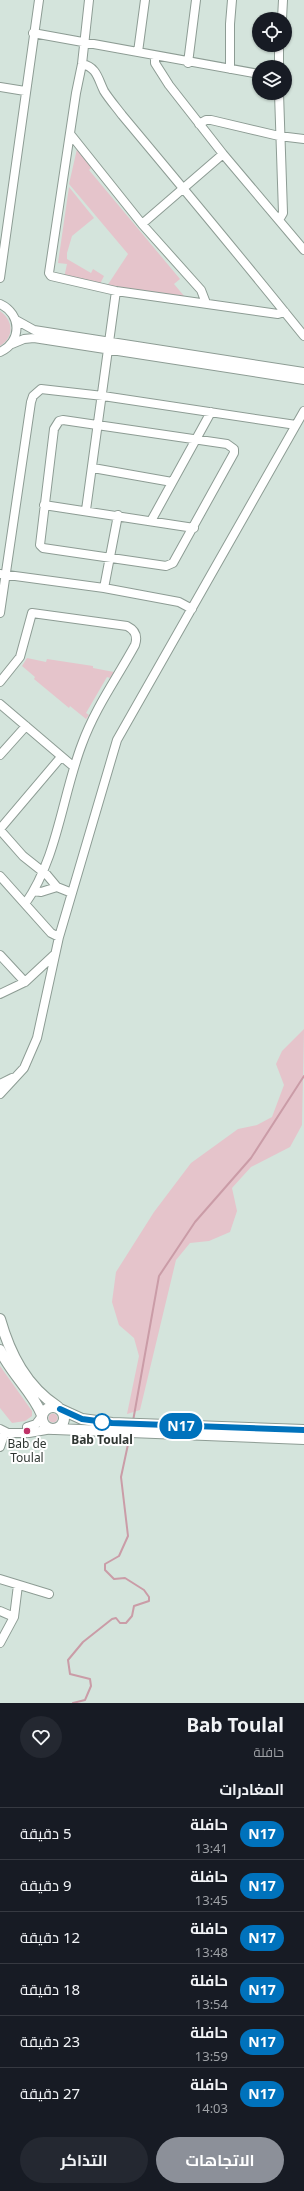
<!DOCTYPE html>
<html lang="ar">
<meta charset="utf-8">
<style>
:root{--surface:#171b24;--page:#242831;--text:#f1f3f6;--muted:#9ea1a6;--line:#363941;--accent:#8c9099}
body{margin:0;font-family:"Noto Sans",Cairo,sans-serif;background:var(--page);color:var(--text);direction:rtl;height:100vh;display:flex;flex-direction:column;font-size:15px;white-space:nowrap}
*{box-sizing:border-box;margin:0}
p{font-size:13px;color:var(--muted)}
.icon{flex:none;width:22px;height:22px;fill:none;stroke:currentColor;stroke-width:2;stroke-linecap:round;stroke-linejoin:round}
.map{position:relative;height:1703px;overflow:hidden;direction:ltr}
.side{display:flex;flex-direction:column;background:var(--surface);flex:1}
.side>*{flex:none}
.badge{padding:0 8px;border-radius:13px;font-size:14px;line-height:26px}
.controls{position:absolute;left:252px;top:12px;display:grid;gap:8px}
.controls a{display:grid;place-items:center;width:40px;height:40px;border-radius:50%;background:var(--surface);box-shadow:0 1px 3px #0004;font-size:20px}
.map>.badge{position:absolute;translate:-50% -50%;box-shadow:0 0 0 2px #fff}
h2{padding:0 20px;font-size:15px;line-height:36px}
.round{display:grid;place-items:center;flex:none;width:42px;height:42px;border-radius:21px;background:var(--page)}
.headline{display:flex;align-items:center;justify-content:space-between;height:68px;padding:0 20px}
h1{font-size:19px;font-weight:700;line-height:30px}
.button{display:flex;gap:8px;margin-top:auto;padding:8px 20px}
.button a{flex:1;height:46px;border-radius:24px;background:var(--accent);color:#fff;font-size:16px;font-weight:700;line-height:46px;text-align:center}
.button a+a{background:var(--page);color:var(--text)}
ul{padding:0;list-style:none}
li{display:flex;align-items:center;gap:12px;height:52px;padding:0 20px;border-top:1px solid var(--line)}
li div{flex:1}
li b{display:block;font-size:15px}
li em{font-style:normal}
li .badge{min-width:44px;font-weight:700;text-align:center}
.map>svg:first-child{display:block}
</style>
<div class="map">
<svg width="304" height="1703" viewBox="0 0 304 1703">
<rect width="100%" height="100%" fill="#d4e4dc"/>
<path fill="#e5c4cb" d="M77,149L92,167L89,170L180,279L174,284L185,297L107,286L128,254L69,184Z
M69,187L94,218L72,236L67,253V259L91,273L93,269L104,276L100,284L64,278L67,264L58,263Z
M0,311C14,321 14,337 0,346Z
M27,658L46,662L47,659L93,666V668L114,672L110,678L107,677L86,713L89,715L86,719L70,706L69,708L34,679L35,677L22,666Z
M304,1029L302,1125L290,1147L251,1167L232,1188L237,1211L230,1232L209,1241L190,1243L176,1260L140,1410L127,1414L139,1356L134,1338L119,1325L112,1302L116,1272L154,1212L191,1163L238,1129L257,1125L272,1117L284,1085L276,1064L282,1051Z
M0,1366L32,1411V1416L25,1421L12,1423L0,1408Z
M48.5 1418a4.5 4.5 0 1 1 9 0a4.5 4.5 0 1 1-9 0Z"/>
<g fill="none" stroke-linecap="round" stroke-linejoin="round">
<path stroke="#ca9ca7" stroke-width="2" d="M133,1421L159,1276L195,1222L251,1158L304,1076
M73,1703L85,1700L91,1686L90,1679L70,1674L68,1660L83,1642L112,1619L116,1618L120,1623H126L132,1616L134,1606L149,1601V1597L144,1590L125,1578L114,1579L105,1570V1564L119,1556L128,1536L121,1477L130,1435"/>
<g stroke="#8d9c94" stroke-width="10">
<path id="minor" d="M89,0L82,64L76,93L49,273L51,276L116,291L278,314L285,312
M282,19L283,0
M33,33L259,74
M138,52L145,0
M155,56V63L169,85L223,154L304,250
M188,63L196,0
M82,64C97,67 98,79 104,91C109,99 116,107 122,115C183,188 244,261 304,336
M279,67V45
M230,69V24L232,0
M0,87L25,91
M279,93L283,213L279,220
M199,124L206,120H211L279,136L304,139
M71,135L142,224L201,290L206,303
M142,224L223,154
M0,278L39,0
M0,304C22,314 22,342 0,352
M16,320L34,330L304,372
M12,344L24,339L34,338L304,380
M63,420L227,444L234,449V453L173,563L166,566L43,548L40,545L54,429L59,421Z
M93,468L172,482
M44,505L194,528
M86,510L116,291
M151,521L211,412
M0,574L104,588L179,602L192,609
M104,588L118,515
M0,613L31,402L33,396L41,389L103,396L296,425
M0,682L20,657L32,613L127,626C135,630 138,636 135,645C117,678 95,708 82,744C62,796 58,857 25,904
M0,704L74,767
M0,755L26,726
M0,829L61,757
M0,830L23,856L47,875L57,887L72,893
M0,876L51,933L59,937
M34,891L41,892L57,887
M0,955L25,982
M0,994L25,982L54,955
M0,1084L12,1078
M0,1094L24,1068L37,1038L59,937L117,740L304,411
M27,1427L36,1424L42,1416
M0,1429L8,1433H26
M29,1433L52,1429
M0,1447L5,1432
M0,1579L49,1594
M0,1611L14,1617
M0,1643L14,1617L18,1585"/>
</g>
<g stroke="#8d9c94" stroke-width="12">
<path id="major" d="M0,1319C10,1354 26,1386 58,1407
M0,1350C11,1374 32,1391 42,1415
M42 1418a11 11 0 1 1 22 0a11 11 0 1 1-22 0Z
M60,1409L82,1419L112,1423L304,1430
M55,1429L304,1439"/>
</g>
<use href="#minor" stroke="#fff" stroke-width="8"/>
<use href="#major" stroke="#fff" stroke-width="10"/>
</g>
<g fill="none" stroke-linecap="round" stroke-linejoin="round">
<g stroke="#fff" stroke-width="9">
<path id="line" d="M60,1409L82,1419L112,1423L304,1430"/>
</g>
<use href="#line" stroke="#0072bc" stroke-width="6"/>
</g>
<circle fill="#fff" stroke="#0072bc" stroke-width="2" cx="102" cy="1422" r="8"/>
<circle fill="#bf3368" stroke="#fff" stroke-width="1.5" cx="27" cy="1431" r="4"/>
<g text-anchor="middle" stroke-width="4" stroke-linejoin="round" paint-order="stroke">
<g font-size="12" font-weight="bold" fill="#2f3632" stroke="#fff">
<text x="102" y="1444">Bab Toulal</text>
</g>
<g font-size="12" fill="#2f3632" stroke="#fff">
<text x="27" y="1448">Bab de<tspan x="27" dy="14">Toulal</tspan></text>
</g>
</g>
</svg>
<div class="controls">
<a><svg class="icon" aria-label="locate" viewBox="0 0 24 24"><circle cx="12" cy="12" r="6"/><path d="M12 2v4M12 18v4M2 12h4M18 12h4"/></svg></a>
<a><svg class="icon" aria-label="layers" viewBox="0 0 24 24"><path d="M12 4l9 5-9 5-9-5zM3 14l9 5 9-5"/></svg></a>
</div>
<b class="badge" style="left:181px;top:1426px;background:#0072bc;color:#fff">N17</b>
</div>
<section class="side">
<div class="headline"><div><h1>Bab Toulal</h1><p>حافلة</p></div><a class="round"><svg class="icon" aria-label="heart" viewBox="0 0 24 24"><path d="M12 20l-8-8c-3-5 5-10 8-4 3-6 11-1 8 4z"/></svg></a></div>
<h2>المغادرات</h2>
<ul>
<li><span class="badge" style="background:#0072bc;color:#fff">N17</span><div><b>حافلة</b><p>13:41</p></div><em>5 دقيقة</em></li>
<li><span class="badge" style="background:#0072bc;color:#fff">N17</span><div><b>حافلة</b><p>13:45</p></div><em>9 دقيقة</em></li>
<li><span class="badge" style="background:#0072bc;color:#fff">N17</span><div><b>حافلة</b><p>13:48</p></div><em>12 دقيقة</em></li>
<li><span class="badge" style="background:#0072bc;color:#fff">N17</span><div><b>حافلة</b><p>13:54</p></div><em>18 دقيقة</em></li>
<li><span class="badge" style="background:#0072bc;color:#fff">N17</span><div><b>حافلة</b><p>13:59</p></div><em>23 دقيقة</em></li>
<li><span class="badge" style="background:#0072bc;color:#fff">N17</span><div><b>حافلة</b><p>14:03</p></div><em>27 دقيقة</em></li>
</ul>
<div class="button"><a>الاتجاهات</a><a>التذاكر</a></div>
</section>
